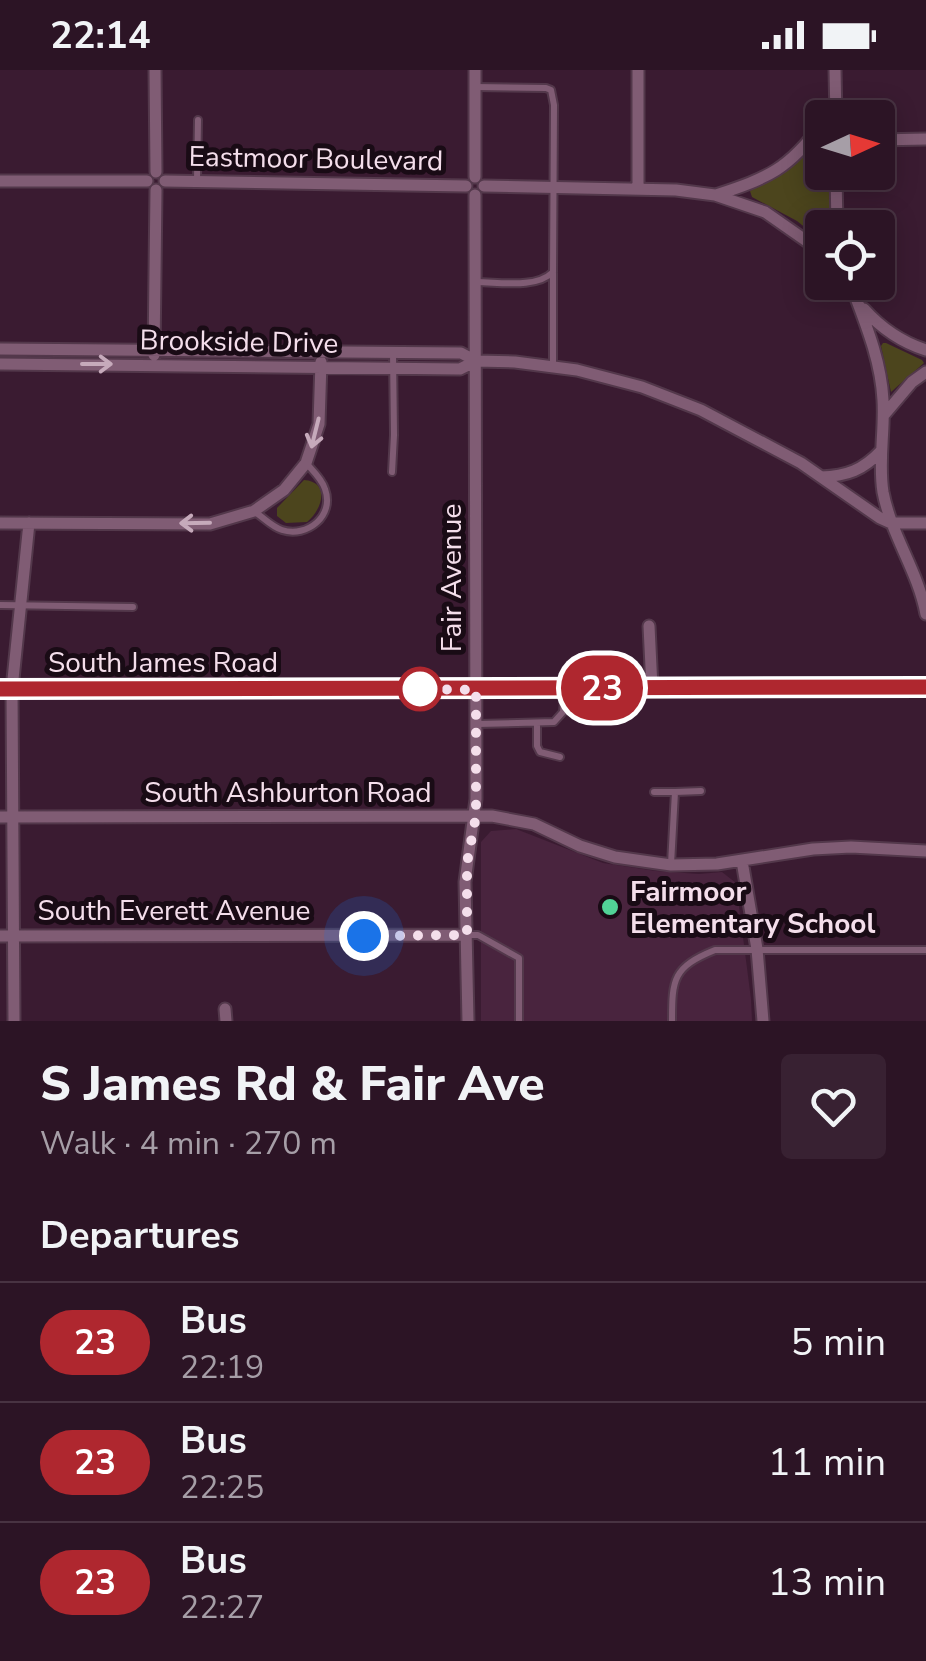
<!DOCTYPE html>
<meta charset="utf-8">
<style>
:root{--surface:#2c1425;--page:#382132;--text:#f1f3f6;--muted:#a69ea7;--line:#483342}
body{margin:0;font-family:"Nunito Sans",sans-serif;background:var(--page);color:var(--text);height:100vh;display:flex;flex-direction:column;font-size:38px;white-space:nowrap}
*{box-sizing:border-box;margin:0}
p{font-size:32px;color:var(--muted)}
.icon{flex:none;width:55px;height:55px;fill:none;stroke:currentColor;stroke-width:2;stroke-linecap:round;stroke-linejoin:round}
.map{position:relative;height:951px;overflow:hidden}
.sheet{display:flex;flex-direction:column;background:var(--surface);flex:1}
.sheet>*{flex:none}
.badge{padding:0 20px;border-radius:32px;font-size:35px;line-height:65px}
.needle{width:65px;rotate:86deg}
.buttons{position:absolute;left:805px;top:30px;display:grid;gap:20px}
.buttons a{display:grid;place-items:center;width:90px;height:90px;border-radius:10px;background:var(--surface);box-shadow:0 5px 25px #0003,0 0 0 2px var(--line);font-size:50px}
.you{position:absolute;width:50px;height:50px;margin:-25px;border:8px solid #fff;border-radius:50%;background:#1a73e8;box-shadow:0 0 0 15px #1a73e833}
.map>.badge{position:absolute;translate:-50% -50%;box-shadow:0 0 0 5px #fff}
h2{padding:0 40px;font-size:38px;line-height:90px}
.round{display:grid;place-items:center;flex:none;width:105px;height:105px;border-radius:10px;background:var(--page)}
.headline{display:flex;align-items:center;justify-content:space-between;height:170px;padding:0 40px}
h1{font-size:48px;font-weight:800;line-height:75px}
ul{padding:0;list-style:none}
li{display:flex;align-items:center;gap:30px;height:120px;padding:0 40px;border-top:2px solid var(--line)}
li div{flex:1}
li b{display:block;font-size:38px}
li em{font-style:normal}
li .badge{min-width:110px;font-weight:700;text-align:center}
.status{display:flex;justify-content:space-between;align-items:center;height:70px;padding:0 50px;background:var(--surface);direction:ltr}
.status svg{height:28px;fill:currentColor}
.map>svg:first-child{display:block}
</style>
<div class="status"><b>22:14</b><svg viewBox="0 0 49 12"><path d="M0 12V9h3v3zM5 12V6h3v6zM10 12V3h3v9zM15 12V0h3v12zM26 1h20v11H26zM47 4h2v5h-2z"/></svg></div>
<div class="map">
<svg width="926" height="951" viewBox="0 0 926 951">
<rect width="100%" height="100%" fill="#3a1b31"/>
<path fill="#49243e" d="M516,759L603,793L656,801L699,804L722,802L736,813L751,929L752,951H481V772L491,761Z"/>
<path fill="#4c451d" d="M822,63V102L830,103L831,157L822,158V171L797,151L752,127L750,121C783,102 799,95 822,63Z
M883,273H886L922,290L924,293L891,322L881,276Z
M304,410C331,412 322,440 307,452L286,453L277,446V438Z"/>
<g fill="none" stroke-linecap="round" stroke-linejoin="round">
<g stroke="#53384b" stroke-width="10">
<path id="lane" d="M475,17L546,18L551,20L554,35L553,202C536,219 499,212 477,212
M197,110L198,50
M553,296V203
M392,402L394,365L393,283
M255,442C264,448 272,457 282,460C307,468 335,446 325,419C322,409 313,401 306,393
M0,535L133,537
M477,654L554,652L563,642L565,620
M537,654V676L540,682L560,687
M654,722H675
M671,794L675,722L701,721
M467,865H478L519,888V951
M672,951C672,909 673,897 715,880H926"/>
</g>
<g stroke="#53384b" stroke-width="15">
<path id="street" d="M155,0L156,102
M475,0V107
M638,0V119
M835,0L836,48
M878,70L926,69
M836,102L837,158
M0,111H147
M165,111L466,116
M484,116L676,120L715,125L765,142L808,172L822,185
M716,125C768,108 789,99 822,54
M850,212C864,250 881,289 883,330C885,361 878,391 883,422C891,465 918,501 926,544
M864,239C881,258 901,272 926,280
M0,279L461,283L476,291L515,292L577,300L642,317L701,340L801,393L880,448L891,453H926
M154,285L156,120
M0,294L460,299L476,291
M884,345L912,312L926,302
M821,407C847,406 863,400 881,381
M0,453L210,454L254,441L284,420L306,393L319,354L321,292
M649,556L652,618
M0,747L492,746L534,754L580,776L615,787L671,795L717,794L813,779L851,777L926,781
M742,791L757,879L763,951
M0,866L467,865
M225,939L226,951
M14,951L12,619L29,453
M468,951L465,812L476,729L475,125"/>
</g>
<g stroke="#53384b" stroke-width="21">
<path id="primary" d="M0,619L926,617"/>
</g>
<use href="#lane" stroke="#805c74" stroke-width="6"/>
<use href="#street" stroke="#805c74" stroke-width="11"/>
<use href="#primary" stroke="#c7847a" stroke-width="18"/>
</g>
<defs><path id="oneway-shaft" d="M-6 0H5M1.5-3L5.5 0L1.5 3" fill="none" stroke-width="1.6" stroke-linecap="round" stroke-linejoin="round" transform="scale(2.5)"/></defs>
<g stroke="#c6aabb">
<use href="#oneway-shaft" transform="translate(97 294)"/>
<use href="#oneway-shaft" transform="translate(315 363) rotate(104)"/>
<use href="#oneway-shaft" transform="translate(195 453) rotate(179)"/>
</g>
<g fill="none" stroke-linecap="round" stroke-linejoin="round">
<g stroke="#fff" stroke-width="22">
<path id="line" d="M0,619L926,617"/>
</g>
<use href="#line" stroke="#af272f" stroke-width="15"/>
<path stroke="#f4deeb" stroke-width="10" stroke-dasharray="0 18" d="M364,866L467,865V793L476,746V620L420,619"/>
</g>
<circle fill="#fff" stroke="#af272f" stroke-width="5" cx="420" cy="619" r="20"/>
<circle fill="#51d397" stroke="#190b15" stroke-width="4" cx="610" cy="837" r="10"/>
<g text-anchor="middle" stroke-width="10" stroke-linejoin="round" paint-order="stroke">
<g font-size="28" fill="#f4deeb" stroke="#190b15">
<text transform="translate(316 88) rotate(1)" y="10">Eastmoor Boulevard</text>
<text transform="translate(239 271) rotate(1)" y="10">Brookside Drive</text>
<text transform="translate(451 508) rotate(-90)" y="10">Fair Avenue</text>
<text x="163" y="602">South James Road</text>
<text x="288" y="732">South Ashburton Road</text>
<text x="174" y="850">South Everett Avenue</text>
</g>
<g font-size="28" font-weight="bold" fill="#f4deeb" stroke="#190b15" text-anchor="start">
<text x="630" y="831">Fairmoor<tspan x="630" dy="32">Elementary School</tspan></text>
</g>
</g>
</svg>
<div class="buttons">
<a><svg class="needle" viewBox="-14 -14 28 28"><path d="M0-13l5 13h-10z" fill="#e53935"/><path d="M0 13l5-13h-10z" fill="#a69ea7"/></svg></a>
<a><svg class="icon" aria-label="locate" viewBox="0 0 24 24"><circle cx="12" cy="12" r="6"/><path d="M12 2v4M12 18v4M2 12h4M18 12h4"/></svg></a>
</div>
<div class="you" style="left:364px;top:866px"></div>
<b class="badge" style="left:602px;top:618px;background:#af272f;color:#fff">23</b>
</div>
<section class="sheet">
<div class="headline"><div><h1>S James Rd &amp; Fair Ave</h1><p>Walk · 4 min · 270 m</p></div><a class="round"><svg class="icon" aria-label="heart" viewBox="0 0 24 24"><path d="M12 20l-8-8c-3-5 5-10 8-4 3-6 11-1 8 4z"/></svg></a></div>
<h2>Departures</h2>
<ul>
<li><span class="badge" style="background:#af272f;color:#fff">23</span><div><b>Bus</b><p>22:19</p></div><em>5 min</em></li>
<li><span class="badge" style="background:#af272f;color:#fff">23</span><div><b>Bus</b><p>22:25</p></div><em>11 min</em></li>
<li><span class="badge" style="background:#af272f;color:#fff">23</span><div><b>Bus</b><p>22:27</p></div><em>13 min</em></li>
</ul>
</section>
